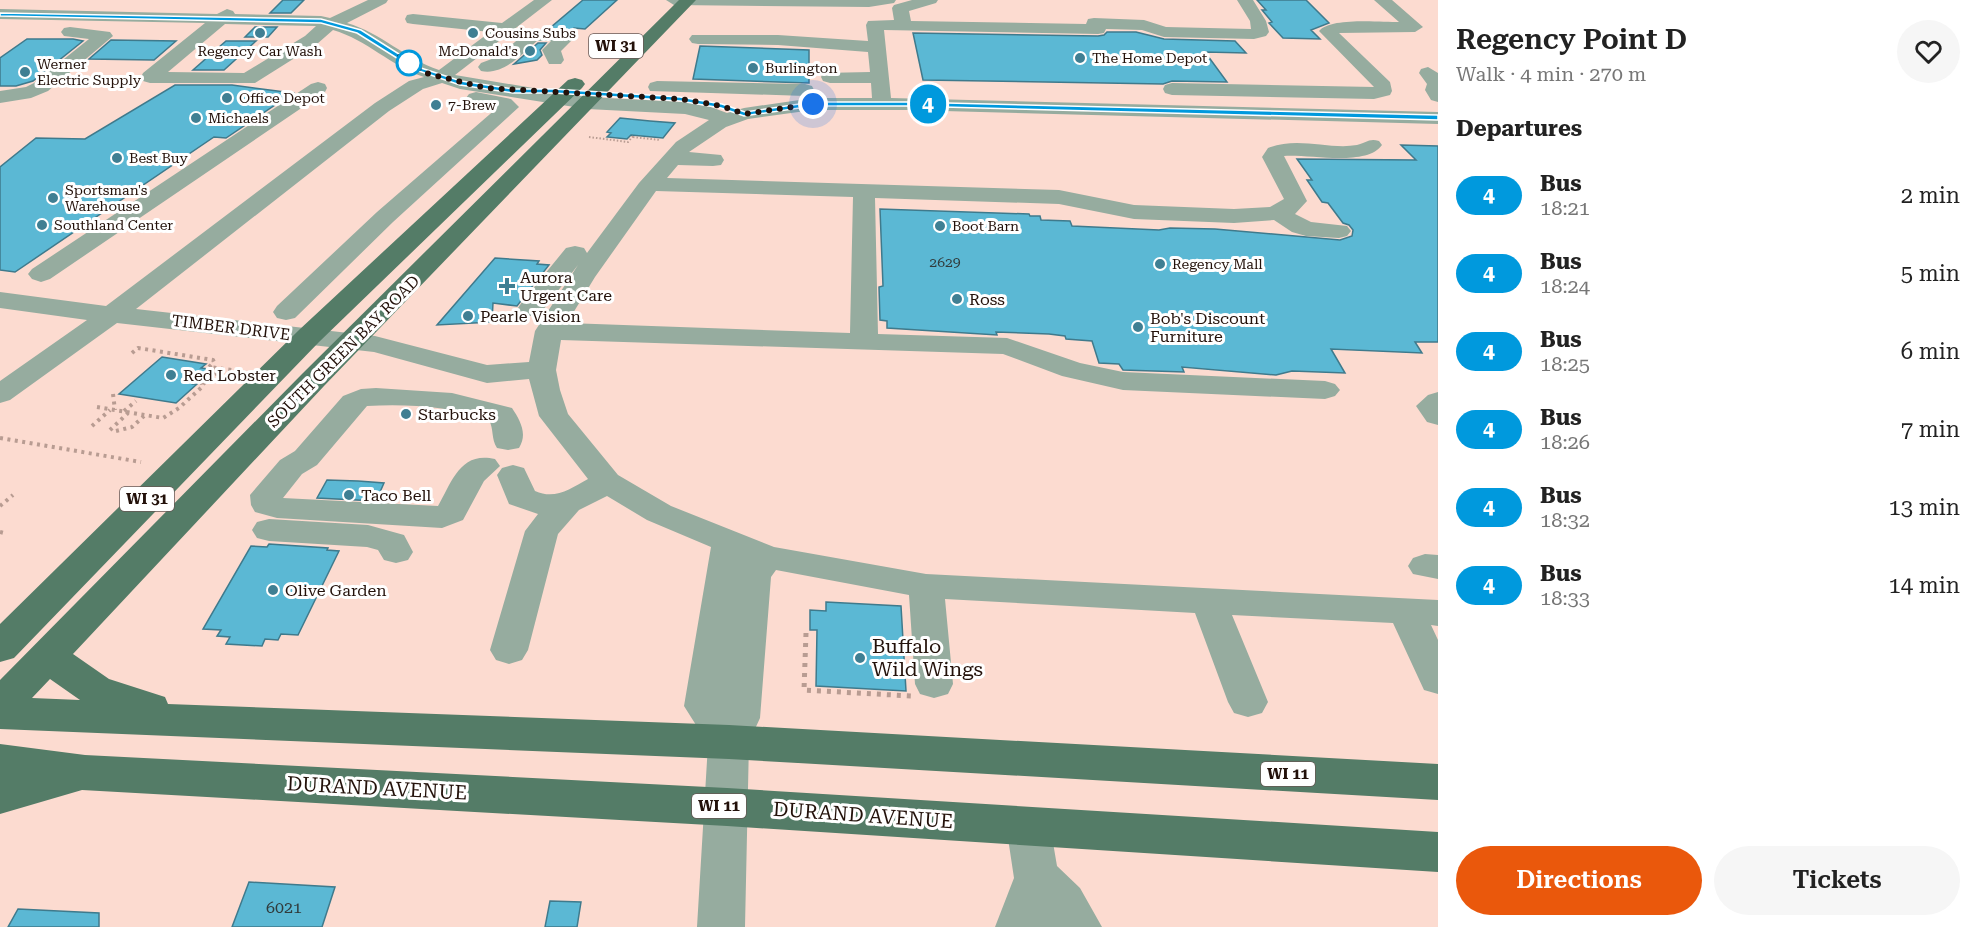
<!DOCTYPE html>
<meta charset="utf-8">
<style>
:root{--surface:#fff;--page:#f6f6f6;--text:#222;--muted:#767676;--accent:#ea580c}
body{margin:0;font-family:"Roboto Serif",serif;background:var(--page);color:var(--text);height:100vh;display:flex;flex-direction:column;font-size:22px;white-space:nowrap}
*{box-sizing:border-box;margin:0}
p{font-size:20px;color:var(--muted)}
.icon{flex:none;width:33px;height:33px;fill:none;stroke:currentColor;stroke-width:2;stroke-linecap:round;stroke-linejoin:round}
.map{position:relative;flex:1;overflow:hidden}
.side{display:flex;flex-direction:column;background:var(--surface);width:540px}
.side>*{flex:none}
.badge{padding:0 12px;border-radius:20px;font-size:21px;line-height:39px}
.you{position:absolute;width:30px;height:30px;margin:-15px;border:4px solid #fff;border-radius:50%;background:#1a73e8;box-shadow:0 0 0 9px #1a73e833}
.map>.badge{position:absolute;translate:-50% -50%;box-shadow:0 0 0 3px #fff}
h2{padding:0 18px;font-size:22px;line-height:54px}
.round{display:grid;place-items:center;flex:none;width:63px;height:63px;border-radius:32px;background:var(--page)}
.head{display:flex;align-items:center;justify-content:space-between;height:102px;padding:0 18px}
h1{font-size:28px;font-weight:600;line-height:45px}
.action{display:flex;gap:12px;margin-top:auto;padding:12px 18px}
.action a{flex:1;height:69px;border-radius:36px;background:var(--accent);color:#fff;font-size:24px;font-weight:600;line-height:69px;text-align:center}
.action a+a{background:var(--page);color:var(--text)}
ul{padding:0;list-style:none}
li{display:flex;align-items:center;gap:18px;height:78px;padding:0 18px}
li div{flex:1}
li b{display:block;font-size:22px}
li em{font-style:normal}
li .badge{min-width:66px;font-weight:700;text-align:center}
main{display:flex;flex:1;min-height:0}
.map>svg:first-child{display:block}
</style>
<main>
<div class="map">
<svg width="1438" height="927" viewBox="0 0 1438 927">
<rect width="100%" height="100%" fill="#fcdbd0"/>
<path fill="#5bb8d4" stroke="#3f7a8c" stroke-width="1.5" d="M283,0H304L291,13H270Z
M583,0H617L585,29L574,28L568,33L550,28Z
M1257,0H1306L1329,23L1311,30L1320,39L1283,38L1269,23L1272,22L1262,10H1266Z
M255,27H277L268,37H245Z
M1107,32H1136L1164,39L1235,41L1246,53L1205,52L1227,82L1172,81L1163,84L923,80L913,33L1098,36L1104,35Z
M27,39H73L83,41L33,81L16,86H0V58Z
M111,40L176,41L154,60L89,59Z
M226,41H256L224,70H193Z
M538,43H546L540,50L542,55L537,60L514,64Z
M700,46L809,50V83L693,79Z
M175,85H232L293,93L226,138L214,137L15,272L0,270V167L36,138L85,139Z
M620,118L650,121L675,123L663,138L631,135L627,139L607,137L611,133L607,132Z
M1401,145L1438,146V342H1415L1422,353L1331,349L1345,373L1292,371L1276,375L1182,367L1184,372L1123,370L1119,364L1099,363L1092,341L1066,339L1065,336L1049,334L996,332L997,335L887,328V321L880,320L879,287L883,286L880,209L1029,214L1030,216H1040L1041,220L1070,221L1072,226L1159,230L1170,228L1215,229L1340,240L1352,236L1353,230L1349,225L1343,223L1328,203L1322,202L1307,180H1312L1297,159L1416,160Z
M495,258L539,261L537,264L549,265L517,306L493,303L492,322L437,325Z
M162,357L206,364L201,368L209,369L193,384H197L176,403L119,394Z
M327,480L358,481L384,483L376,501L317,498Z
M269,544L328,548L327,550L339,551L298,635L281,634L278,640L265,639L262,646L226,644L230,637L217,636L221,630L203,629L251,546L267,547Z
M826,602L901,606L906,691L816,686L817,630H810V610L826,611Z
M249,882L335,887L322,927H232Z
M550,901L581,902L577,927H545Z
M18,909L99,913V927H8Z"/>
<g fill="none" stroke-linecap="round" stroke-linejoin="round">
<path stroke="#b89c92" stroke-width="2" stroke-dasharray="1.5 2" stroke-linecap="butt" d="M589,137L628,142L634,135
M633,137L660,140"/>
<path stroke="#b89c92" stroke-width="4" stroke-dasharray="3 4.5" stroke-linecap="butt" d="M132,353L138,348L213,360L214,362L209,367L240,371
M203,384L222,369
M113,394L115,410
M97,407L163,418L179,408L203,386L202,383L196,381
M124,411L136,401
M92,426L110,410
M110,430L128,413
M116,431L132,427L144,416
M0,438L141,462
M0,506L13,495
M0,532L4,533"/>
<path stroke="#b89c92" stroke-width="5" stroke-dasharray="4 6" stroke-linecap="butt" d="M806,633L804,690L911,696"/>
<path fill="#96ac9f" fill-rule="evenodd" d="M368,0H388L386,3L347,23C381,33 406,59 439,70L490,32L413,24L407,23L405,19L407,15L413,14L502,23L534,0H552L455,75L587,97L685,102L711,107L727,113L744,108L813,98H872L871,83H830L823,81L821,77L823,73L870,72L868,52L778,45L698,44L692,43L689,39L692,35H778L868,41L866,25L868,21L894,20L892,8L894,5L912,0H938L936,3L909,11L911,21L1086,24L1088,19L1094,18L1144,20L1166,27L1251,29L1250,21L1237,0H1253L1266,21L1269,32L1266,36L1254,39L1164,37L1142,30L1106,29L1104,33L1098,34L884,30L891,98L1438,112V124L906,110H813L748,119L726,127L689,152L721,155L724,160L721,165L713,166L678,165L667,178L1059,190L1134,205L1234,209L1270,207L1284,199L1262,157L1268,148C1298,136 1329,150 1357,145C1366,143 1369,138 1379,141L1382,145C1367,167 1309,154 1284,156L1307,201L1295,214L1311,222L1347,226L1351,231L1347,236L1339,238L1306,236L1292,232L1274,220L1234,223L1134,219L1059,204L875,198L878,334L1007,338L1080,363L1123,372L1325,381L1335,384L1340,390L1335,396L1325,399L1123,390L1062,376L1003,354L561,340L556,370L560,390L568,414L618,475L671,506L774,547L926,574L1438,600V626L1431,625L1438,640V694L1424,690L1393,623L1232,615L1268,702L1262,713L1248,717L1234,713L1228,702L1195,613L945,599L953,684L948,694L934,698L920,694L915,684L909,595L776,570L771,577L760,718L749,742L745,927H697L708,744L684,706L711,547L647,520L607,496L579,510L558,534L528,650L522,660L509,664L496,660L490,650L525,531L538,514L509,504L497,475L502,468L513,465L524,468L535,491C555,500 570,489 588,479L539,416L529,379L487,383L374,352L117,323L10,400L0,403V381L87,320L0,308V292L106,306L375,103L409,81L424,77C391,66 367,40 333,30L317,44L255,83H150L143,81L141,77L143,73L205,23L0,19V9L217,14L227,9L233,11L235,14L321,16L330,18ZM225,24L316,26L305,36L244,73L168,72ZM442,83L460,89L587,109L685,114L709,120L676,142L639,183L587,253L584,248L575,246L566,248L522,302L518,308L522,314L531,316L540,314L578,265L535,331L529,362L487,365L375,336L136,309L389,111L423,89ZM656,191L853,197L850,333L567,323L595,277Z
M666,0H896L894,3L869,7L674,5Z
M1374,0H1392L1423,27L1415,32L1339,33L1390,82L1392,91L1390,95L1374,99L1172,95L1165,93L1163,89L1165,85L1172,83L1374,87L1319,31C1330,17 1380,22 1399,22Z
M70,27L110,32L113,36L48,91L31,98L0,103V91L26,87L34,83L89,39L64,36L61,32L64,28Z
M533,31C547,31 562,27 572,40L561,51L564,60L561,64H549L542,50L551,41H537C522,54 503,76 481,71L478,67L481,63L497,57L527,32Z
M1428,67L1438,73V102L1431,100L1425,90L1427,84L1419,73L1421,69Z
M657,81L805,84L812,86L814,90L812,94L805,96L650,91L648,87L650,83Z
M318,82L325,84L327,88L325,92L50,279L41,282L32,279L28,274L32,269L311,84Z
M476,92L511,99L519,107L393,222L295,318L286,320L277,318L273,312L277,306L377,212L497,108L469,102L466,98L469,94Z
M376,388L452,393L512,408C520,420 528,434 519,448L508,450L497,448C491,439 494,429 489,420C451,406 407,404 367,406L317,465L302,474L283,498L438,506C452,482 460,451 495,459L500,466L484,481L463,520L442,528L277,518L255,512L251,505L250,495L280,460L295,451L343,396L361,389Z
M1438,392V425L1427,422L1416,406L1428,395Z
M269,519L368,525L404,535L413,552L408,560L396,563L384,560L378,550L367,547L269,541L257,538L252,530L257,522Z
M1425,554L1438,555V579L1413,574L1408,566L1413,558Z
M1028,807L1043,812L1050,825L1057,866L1080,888L1102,927H995L1014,878L1006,825L1013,812Z"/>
<path fill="#547c67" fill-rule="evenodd" d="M679,0H696L324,386L73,654L109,679L165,697L168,704L729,725L1438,764V800L729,759L0,729V680L302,374ZM50,679L80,700L32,698Z
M575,78L582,80L585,84L582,88L319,342L14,658L0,662V624L299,330L568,80Z
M0,744L85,755L727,788L1438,832V872L727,826L82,790L0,814Z"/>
</g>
<path fill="#09d" stroke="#fff" stroke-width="1.5" d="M0,13L321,19L361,30L421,68L461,81L513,89H553L680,97L722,104L745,112L813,102H906L1438,115V120L906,106H813L744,116L721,108L680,101L553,93H513L460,85L416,70L357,33L321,23L0,16Z"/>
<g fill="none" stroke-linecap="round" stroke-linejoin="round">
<path stroke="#23110a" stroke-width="6" stroke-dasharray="0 10.8" d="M409,63L400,57L429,74L486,88L680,99L722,106L744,114L813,104"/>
</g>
<g fill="#3f7f93" stroke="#fff" stroke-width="2">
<circle cx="260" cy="33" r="6"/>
<circle cx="473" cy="33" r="6"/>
<circle cx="530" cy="51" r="6"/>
<circle cx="1080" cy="58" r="6"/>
<circle cx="753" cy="68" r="6"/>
<circle cx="25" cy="72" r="6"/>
<circle cx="227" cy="98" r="6"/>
<circle cx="436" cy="105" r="6"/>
<circle cx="196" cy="118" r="6"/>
<circle cx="117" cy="158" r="6"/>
<circle cx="53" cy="198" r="6"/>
<circle cx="42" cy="225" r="6"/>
<circle cx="940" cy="226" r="6"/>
<circle cx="1160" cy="264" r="6"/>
<path d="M504 277h6v6h6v6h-6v6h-6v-6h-6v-6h6z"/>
<circle cx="957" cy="299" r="6"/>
<circle cx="468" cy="316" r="6"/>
<circle cx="1138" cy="327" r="6"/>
<circle cx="171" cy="375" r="6"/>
<circle cx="406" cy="414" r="6"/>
<circle cx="349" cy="495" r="6"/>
<circle cx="273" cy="590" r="6"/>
<circle cx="860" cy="658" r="6"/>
</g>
<circle fill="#fff" stroke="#09d" stroke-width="3" cx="409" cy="63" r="12"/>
<g text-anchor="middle" stroke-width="6" stroke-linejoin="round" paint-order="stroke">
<g font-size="14" fill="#23110a" stroke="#fff" text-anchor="start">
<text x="485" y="38">Cousins Subs</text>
<text x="260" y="56" text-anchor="middle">Regency Car Wash</text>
<text x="518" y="56" text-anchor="end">McDonald's</text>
<text x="1092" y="63">The Home Depot</text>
<text x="37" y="69">Werner<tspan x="37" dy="16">Electric Supply</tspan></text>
<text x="765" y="73">Burlington</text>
<text x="239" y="103">Office Depot</text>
<text x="448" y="110">7-Brew</text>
<text x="208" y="123">Michaels</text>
<text x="129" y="163">Best Buy</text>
<text x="65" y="195">Sportsman's<tspan x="65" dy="16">Warehouse</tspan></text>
<text x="54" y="230">Southland Center</text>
<text x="952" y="231">Boot Barn</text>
<text x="1172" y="269">Regency Mall</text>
</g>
<g font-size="14" fill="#313b3c">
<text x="945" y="267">2629</text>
</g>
<g fill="#fff" stroke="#655854" stroke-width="1.5">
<rect x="589" y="34" width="54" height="24" rx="4.5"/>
<rect x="120" y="487" width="54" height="24" rx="4.5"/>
<rect x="1261" y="762" width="54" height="24" rx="4.5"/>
<rect x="692" y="794" width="54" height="24" rx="4.5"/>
</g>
<g font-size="15" font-weight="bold" fill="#23110a">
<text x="616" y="51">WI 31</text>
<text x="147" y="504">WI 31</text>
<text x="1288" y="779">WI 11</text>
<text x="719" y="811">WI 11</text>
</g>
<g font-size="16" fill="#23110a" stroke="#fff" text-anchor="start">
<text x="520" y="283">Aurora<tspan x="520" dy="18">Urgent Care</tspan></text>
<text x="969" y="305">Ross</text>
<text x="480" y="322">Pearle Vision</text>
<text x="1150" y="324">Bob's Discount<tspan x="1150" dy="18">Furniture</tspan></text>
<text x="183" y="381">Red Lobster</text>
<text x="418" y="420">Starbucks</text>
<text x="361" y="501">Taco Bell</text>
<text x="285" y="596">Olive Garden</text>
</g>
<g font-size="16" fill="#23110a" stroke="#fff">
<text transform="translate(231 327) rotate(7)" y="6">TIMBER DRIVE</text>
<text transform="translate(343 351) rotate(-45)" y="6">SOUTH GREEN BAY ROAD</text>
</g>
<g font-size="16" fill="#313b3c">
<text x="284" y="913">6021</text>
</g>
<g font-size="20" fill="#23110a" stroke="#fff" text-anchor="start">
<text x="872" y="653">Buffalo<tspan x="872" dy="23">Wild Wings</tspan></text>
</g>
<g font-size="20" fill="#23110a" stroke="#fff">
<text transform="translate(377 788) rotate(3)" y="7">DURAND AVENUE</text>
<text transform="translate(863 815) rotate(4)" y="7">DURAND AVENUE</text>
</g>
</g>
</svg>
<div class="you" style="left:813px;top:104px"></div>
<b class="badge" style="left:928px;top:104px;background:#09d;color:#fff">4</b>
</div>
<section class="side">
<div class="head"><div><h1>Regency Point D</h1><p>Walk · 4 min · 270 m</p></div><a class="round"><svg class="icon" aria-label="heart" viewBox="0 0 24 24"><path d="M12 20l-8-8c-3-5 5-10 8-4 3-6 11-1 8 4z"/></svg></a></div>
<h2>Departures</h2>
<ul>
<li><span class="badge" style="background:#09d;color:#fff">4</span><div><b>Bus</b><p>18:21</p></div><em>2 min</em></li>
<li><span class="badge" style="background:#09d;color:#fff">4</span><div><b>Bus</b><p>18:24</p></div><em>5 min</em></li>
<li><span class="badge" style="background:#09d;color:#fff">4</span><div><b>Bus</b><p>18:25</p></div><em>6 min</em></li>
<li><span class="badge" style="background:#09d;color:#fff">4</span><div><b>Bus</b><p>18:26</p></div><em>7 min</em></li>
<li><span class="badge" style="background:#09d;color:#fff">4</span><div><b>Bus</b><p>18:32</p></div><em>13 min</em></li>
<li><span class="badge" style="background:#09d;color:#fff">4</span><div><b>Bus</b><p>18:33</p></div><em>14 min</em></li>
</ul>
<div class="action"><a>Directions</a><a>Tickets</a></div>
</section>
</main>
